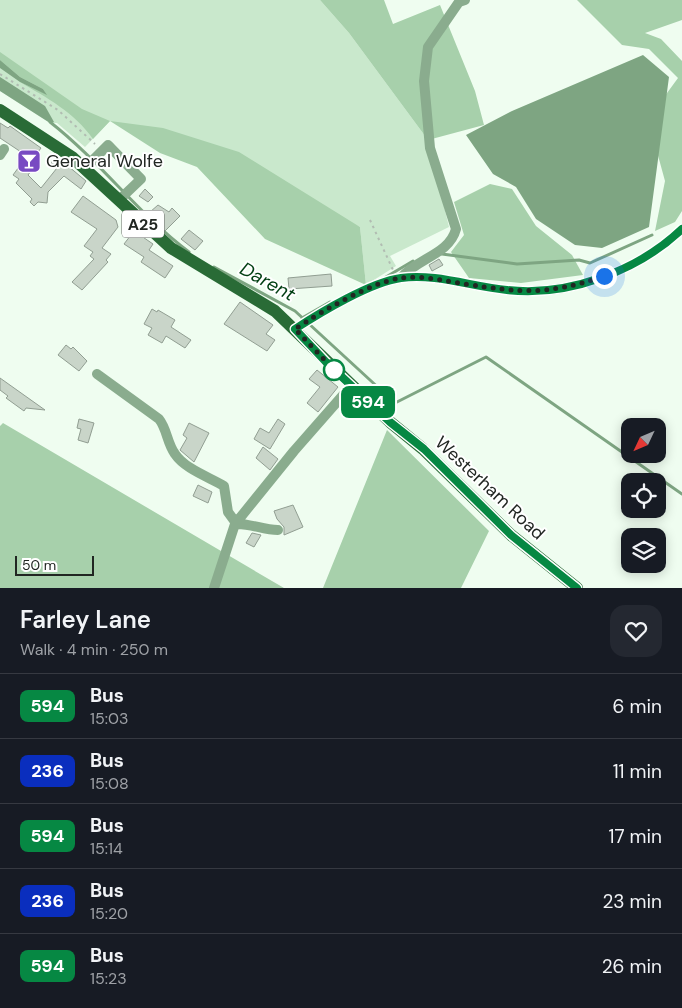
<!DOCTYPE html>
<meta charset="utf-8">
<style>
:root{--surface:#171b24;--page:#242831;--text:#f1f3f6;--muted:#9ea1a6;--line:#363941}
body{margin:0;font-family:"DM Sans",sans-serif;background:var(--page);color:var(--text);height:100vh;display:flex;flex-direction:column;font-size:19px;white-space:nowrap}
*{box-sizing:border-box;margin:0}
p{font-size:16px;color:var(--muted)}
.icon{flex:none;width:28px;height:28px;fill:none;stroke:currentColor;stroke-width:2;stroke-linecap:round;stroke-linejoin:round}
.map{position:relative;height:588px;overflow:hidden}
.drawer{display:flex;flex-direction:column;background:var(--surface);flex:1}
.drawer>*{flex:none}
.badge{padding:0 10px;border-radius:8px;font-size:18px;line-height:32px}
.needle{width:32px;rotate:226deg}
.buttons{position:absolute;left:621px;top:418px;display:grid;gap:10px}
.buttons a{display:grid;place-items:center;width:45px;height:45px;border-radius:10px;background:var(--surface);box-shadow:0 2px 12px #0003;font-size:25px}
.scale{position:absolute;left:15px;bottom:12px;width:79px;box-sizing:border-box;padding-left:5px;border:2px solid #212622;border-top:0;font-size:14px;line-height:18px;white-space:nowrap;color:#212622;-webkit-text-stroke:4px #fff;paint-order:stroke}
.you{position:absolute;width:25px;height:25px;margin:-12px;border:4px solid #fff;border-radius:50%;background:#1a73e8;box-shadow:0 0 0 8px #1a73e833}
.map>.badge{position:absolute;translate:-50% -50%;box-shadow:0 0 0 2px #fff}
.round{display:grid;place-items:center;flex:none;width:52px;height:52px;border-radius:15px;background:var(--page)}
.headline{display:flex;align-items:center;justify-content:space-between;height:85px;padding:0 20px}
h1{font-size:24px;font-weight:600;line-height:38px}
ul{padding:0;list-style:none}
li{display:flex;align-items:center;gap:15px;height:65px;padding:0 20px;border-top:1px solid var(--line)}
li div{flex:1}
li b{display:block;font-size:19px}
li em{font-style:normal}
li .badge{min-width:55px;font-weight:700;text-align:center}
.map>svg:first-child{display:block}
</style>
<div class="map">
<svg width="682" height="588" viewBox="0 0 682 588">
<rect width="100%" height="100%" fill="#effdf0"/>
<path fill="#c9e8cc" d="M0,0H320L349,33L428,140L449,227L390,256L396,266L366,285L360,227L110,121L85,147L57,123H50L0,91Z"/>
<path fill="#a7d0ab" d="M320,0H384L393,24L440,5L475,91L484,125L428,140L349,33Z
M577,0H682V20L645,33L661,39L682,61V211L675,222L655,231L665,181L648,119L678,78L649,49L622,45Z
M0,52L82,109L110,121L163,128L239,152L360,227L366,285L265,239L197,167L160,153L110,121L93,139C74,112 47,98 20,82L46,94L43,89L20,77L0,60Z
M490,184L512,189L536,226L572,255L583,275L521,283L469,278L451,252L464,235L454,202Z
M3,423L284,588H0V426Z
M387,430L489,531L461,588H323Z"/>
<path fill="#7ea582" d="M643,55L669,77L649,227L602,248L575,245L536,219L516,187L493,174L466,135L512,111Z
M0,60L20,77L43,89L47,95L20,82L0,68Z
M0,77L45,106L54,122L50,123L0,91Z"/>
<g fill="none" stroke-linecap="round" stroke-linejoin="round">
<path stroke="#7ea582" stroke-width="3" d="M50,122C100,161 138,214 189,252
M442,254L517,264L579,260L590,263L652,235
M214,267L295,311L395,403L486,357L682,494
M386,277L413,261
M302,318L330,302"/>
</g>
<path fill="#c9d5c9" stroke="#919e92" d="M0,123L8,128L10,126L41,148L33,159L37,163L28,175L41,188L57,168L51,163L56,156L86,181L81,189L64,176L48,192L47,203L38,202L34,206L30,202L32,199L16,183L19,179L13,175L27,156L0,138Z
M145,189L153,197L148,202L139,196Z
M83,196L116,220L118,227L102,248L111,254L106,260L108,262L82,290L72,282L94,259L90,256L93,252L84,246L97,229L71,212Z
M158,205L169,212L172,208L180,216L165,231L157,225L160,222L150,212Z
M189,230L203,241L195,250L181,239Z
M134,231L153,244L149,250L173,266L165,278L141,262L144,257L124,244Z
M439,259L443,265L432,271L429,265Z
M331,274L332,286L289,289L288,278Z
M240,302L273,325L266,334L275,340L267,351L224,324Z
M152,309L157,312L158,310L175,320L171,327L191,340L185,348L166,336L162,343L148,335L152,328L144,324Z
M66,345L71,349L73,347L87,361L79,371L58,355Z
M317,370L338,387L318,412L307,403L320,387L309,379Z
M0,378L45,410L26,408L24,411L6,398L8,396L0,390Z
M79,419L94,423L88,443L78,440L81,429L77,428Z
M278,419L285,424L270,449L254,439L260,428L269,433Z
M189,423L209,433L194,462L180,450L187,438L183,435Z
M263,447L278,459L270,470L256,458Z
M198,485L212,492L208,503L193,496Z
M293,505L303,527L284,535V527L277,519L274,511Z
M252,533L261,535L254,547L246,543Z"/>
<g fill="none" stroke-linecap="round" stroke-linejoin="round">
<path stroke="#b1bcb2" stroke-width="2" stroke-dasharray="2.5 4" stroke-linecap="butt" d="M0,74L58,110L95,144
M370,220L393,270"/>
<path stroke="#8aac8e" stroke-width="10" d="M0,155L4,149
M85,168L108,145L141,179L119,200
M401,278C417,258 449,255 456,229L430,148L424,81L428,47L459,2L465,0
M295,329C321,312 371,282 401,278C435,273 473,287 507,290C568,297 638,271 682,229
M97,374L159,419C167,429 167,443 175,454C185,469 209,477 224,486L228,512L236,523
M235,524C250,523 263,530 278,530
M214,588L235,524L294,451L351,386"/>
<path stroke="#296b36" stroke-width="12" d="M0,110L72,157L171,248L275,311L390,422L423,449L511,535L577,588"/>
</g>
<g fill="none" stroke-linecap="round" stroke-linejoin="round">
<g stroke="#fff" stroke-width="11">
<path id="line" d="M577,588L511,535L424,449L390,422L326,362L295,329C321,312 371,282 401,278C435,273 473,287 507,290C568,297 638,271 682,229"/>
</g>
<use href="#line" stroke="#068843" stroke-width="8"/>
<path stroke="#212622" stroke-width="5" stroke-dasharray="0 9" d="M334,370L338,374L295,329C321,312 371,282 401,278C422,275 445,281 465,284C522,293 549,295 604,276"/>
</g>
<defs>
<g id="bar-square" transform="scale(1.25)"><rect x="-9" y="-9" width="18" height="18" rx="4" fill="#784ac2" stroke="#fff"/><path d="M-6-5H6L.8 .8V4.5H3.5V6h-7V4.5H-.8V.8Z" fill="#fff"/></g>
</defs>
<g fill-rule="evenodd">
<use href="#bar-square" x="29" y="161"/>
</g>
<circle fill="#fff" stroke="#068843" stroke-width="2.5" cx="334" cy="370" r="10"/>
<g text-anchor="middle" stroke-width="4" stroke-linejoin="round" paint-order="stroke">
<rect fill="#fff" stroke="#646764" stroke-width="1" x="122" y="210.5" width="42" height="27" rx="4"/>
<g font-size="16" font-weight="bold" fill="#212622">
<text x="143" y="230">A25</text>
</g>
<g font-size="18" fill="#212622" stroke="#fff" text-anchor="start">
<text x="46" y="167">General Wolfe</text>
</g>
<g font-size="18" fill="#212622" stroke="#fff">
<text transform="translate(490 488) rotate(43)" y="6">Westerham Road</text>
</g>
<g font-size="19" font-style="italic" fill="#003f12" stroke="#fff">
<text transform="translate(268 281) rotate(29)" y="7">Darent</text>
</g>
</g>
</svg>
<div class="buttons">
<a><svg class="needle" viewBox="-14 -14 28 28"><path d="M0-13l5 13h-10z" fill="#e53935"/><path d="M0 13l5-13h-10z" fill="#9ea1a6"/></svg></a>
<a><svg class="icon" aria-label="locate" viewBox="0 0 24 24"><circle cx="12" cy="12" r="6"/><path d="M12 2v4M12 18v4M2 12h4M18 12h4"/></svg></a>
<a><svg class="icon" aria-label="layers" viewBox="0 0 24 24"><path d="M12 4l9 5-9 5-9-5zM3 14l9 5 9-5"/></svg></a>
</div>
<div class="scale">50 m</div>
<div class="you" style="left:604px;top:276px"></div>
<b class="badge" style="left:368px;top:402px;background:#068843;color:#fff">594</b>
</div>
<section class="drawer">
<div class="headline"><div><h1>Farley Lane</h1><p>Walk · 4 min · 250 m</p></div><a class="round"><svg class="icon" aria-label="heart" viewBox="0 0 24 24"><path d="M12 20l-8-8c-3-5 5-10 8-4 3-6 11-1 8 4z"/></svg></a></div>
<ul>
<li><span class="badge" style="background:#068843;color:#fff">594</span><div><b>Bus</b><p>15:03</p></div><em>6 min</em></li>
<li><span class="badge" style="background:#0a2ebe;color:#fff">236</span><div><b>Bus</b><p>15:08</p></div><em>11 min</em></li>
<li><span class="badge" style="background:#068843;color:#fff">594</span><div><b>Bus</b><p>15:14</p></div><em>17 min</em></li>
<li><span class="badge" style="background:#0a2ebe;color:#fff">236</span><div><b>Bus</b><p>15:20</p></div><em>23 min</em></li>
<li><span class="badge" style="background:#068843;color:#fff">594</span><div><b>Bus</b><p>15:23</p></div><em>26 min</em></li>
</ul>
</section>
